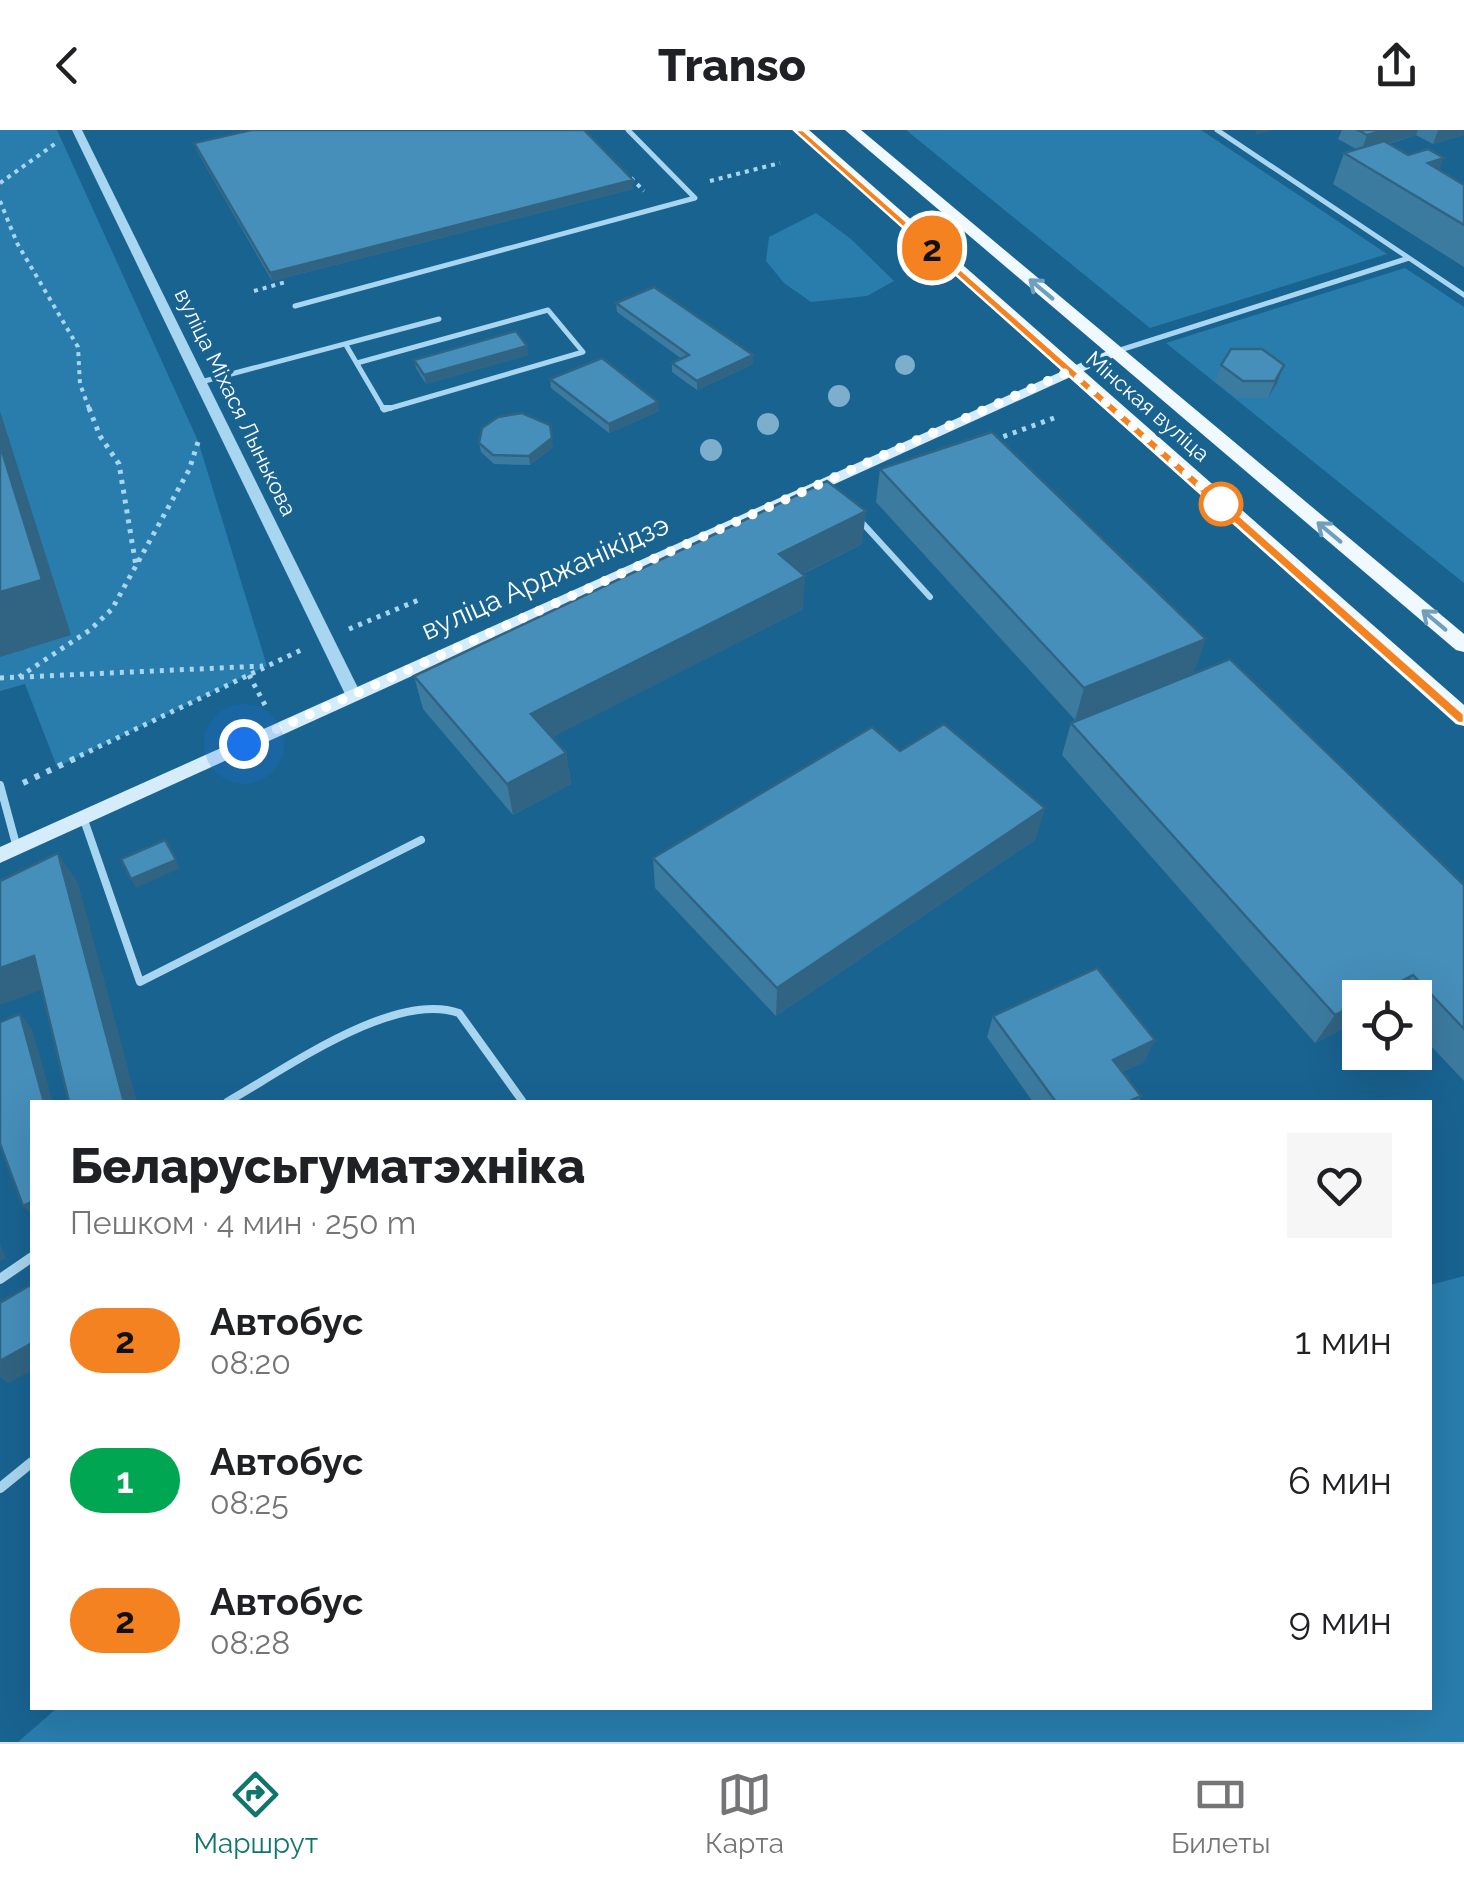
<!DOCTYPE html>
<html lang="ru">
<meta charset="utf-8">
<style>
:root{--surface:#fff;--page:#f6f6f6;--text:#202124;--muted:#757577;--line:#e0e0e0;--accent:#0f766e}
body{margin:0;font-family:Raleway,sans-serif;background:var(--page);color:var(--text);height:100vh;display:flex;flex-direction:column;font-size:38px;white-space:nowrap}
*{box-sizing:border-box;margin:0}
p{font-size:32px;color:var(--muted)}
.icon{flex:none;width:55px;height:55px;fill:none;stroke:currentColor;stroke-width:2;stroke-linecap:round;stroke-linejoin:round}
.map{position:relative;flex:1;overflow:hidden}
.side{position:absolute;left:30px;top:970px;width:1402px;height:610px;display:flex;flex-direction:column;background:var(--surface);border-radius:0px;box-shadow:0 10px 40px #0002}
.side>*{flex:none}
.badge{padding:0 20px;border-radius:32px;font-size:35px;line-height:65px}
.fabs{position:absolute;left:1342px;top:850px;display:grid;gap:20px}
.fabs a{display:grid;place-items:center;width:90px;height:90px;border-radius:0px;background:var(--surface);box-shadow:0 10px 40px #0002;font-size:50px}
.you{position:absolute;width:50px;height:50px;margin:-25px;border:8px solid #fff;border-radius:50%;background:#1a73e8;box-shadow:0 0 0 15px #1a73e833}
.map>.badge{position:absolute;translate:-50% -50%;box-shadow:0 0 0 5px #fff}
.round{display:grid;place-items:center;flex:none;width:105px;height:105px;border-radius:0px;background:var(--page)}
.head{display:flex;align-items:center;justify-content:space-between;height:170px;padding:0 40px}
h1{font-size:48px;font-weight:800;line-height:75px}
ul{padding:0;list-style:none}
li{display:flex;align-items:center;gap:30px;height:140px;padding:0 40px}
li div{flex:1}
li b{display:block;font-size:38px}
li em{font-style:normal}
li .badge{min-width:110px;font-weight:700;text-align:center}
header{display:flex;justify-content:space-between;align-items:center;height:130px;padding:0 40px;background:var(--surface);font-size:45px;font-weight:800}
.dock{display:flex;justify-content:space-around;align-items:center;height:140px;border-top:2px solid var(--line);background:var(--surface);font-size:28px;color:var(--muted)}
.dock a{display:grid;justify-items:center;gap:5px}
.dock .current{color:var(--accent)}
.map>svg:first-child{display:block}
</style>
<header><svg class="icon" aria-label="back" viewBox="0 0 24 24"><path d="M15 5l-7 7 7 7"/></svg>Transo<svg class="icon" aria-label="share" viewBox="0 0 24 24"><path d="M12 15V3M7 8l5-5 5 5M5 13v7h14v-7"/></svg></header>
<div class="map">
<svg width="1464" height="1612" viewBox="0 0 1464 1612">
<rect width="100%" height="100%" fill="#196391"/>
<path fill="#297dad" d="M0,0H57L198,311L267,536L57,637L25,554L0,561Z
M906,0H1201L1387,124L1150,198Z
M816,83L851,109L894,151L867,166L811,172L784,153L766,131L769,107Z
M1405,138L1464,177V453L1166,213Z
M1464,1146V1612H18L57,1578H1430V1155Z"/>
<g fill="none" stroke-linecap="round" stroke-linejoin="round">
<path stroke="#a8d5ef" stroke-width="4" stroke-dasharray="4 5" stroke-linecap="butt" d="M623,48L629,46L644,61
M710,51L780,33
M0,53L56,13
M0,71L17,113L78,217L80,254L90,281
M254,161L286,152"/>
<path stroke="#a8d5ef" stroke-width="5" stroke-dasharray="4 6" stroke-linecap="butt" d="M89,278L100,306L119,334L136,436
M994,310L1054,288
M349,499L421,469
M249,545L265,575
M19,547L90,500L112,479L189,340L198,312
M0,548L263,536
M71,630L301,520"/>
<path stroke="#a8d5ef" stroke-width="6" stroke-dasharray="5 8" stroke-linecap="butt" d="M23,653L76,628"/>
<path stroke="#a8d5ef" stroke-width="5" d="M1409,128L1464,165
M295,176L695,68L628,0
M346,215L384,280L583,222L548,180L357,233
M1114,222L1409,128L1217,0
M201,252L439,189"/>
<path stroke="#a8d5ef" stroke-width="6" d="M383,278H390
M857,387L930,467"/>
<path stroke="#a8d5ef" stroke-width="8" d="M0,655L17,718
M83,687L140,852L421,710
M227,972C284,940 394,860 459,883L523,972"/>
<path stroke="#a8d5ef" stroke-width="10" d="M0,1149L32,1127
M0,1358L32,1332"/>
<path fill="#a8d5ef" fill-rule="evenodd" d="M72,0H82L361,564L358,568L353,569L345,564Z"/>
<path fill="#d5ecfb" fill-rule="evenodd" d="M1114,218L1121,222L1119,225L0,733V717Z"/>
<path fill="#f0f9ff" fill-rule="evenodd" d="M793,0H809L1464,575V596L1456,594Z
M845,0H861L1464,504V522L1456,520Z"/>
</g>
<g fill="#7daecb">
<circle cx="905" cy="235" r="10"/>
<circle cx="839" cy="266" r="11"/>
<circle cx="768" cy="294" r="11"/>
<circle cx="711" cy="320" r="11"/>
</g>
<path fill="#3c7ba0" d="M1342,0H1464L1463,5L1433,14L1416,5L1389,14L1464,55V137L1333,54L1344,23L1356,19L1338,9Z
M194,13L633,59L272,151L197,21Z
M616,173L753,225V234L697,260L672,242V233L682,229L617,182Z
M528,225L426,254L416,238L414,230Z
M1221,235H1284L1277,253L1268,268H1237L1215,252Z
M550,249L659,281L609,303L551,258Z
M479,313L553,317L530,335L494,334L481,322Z
M880,339L1194,542L1075,590L876,372Z
M862,414L803,444V479L552,607L566,623L571,654L513,685L423,579L414,546Z
M1071,593L1464,755V951L1415,899V868H1360V890L1315,913L1062,625Z
M900,621L1036,709L776,886L655,758L653,728Z
M993,886L1144,932L1122,942L1141,966L1138,972H1033L987,907Z"/>
<path fill="#316482" d="M1257,0H1273L1255,5Z
M1385,0H1418L1416,5L1361,22L1367,5Z
M1438,0H1464V2L1463,5L1433,14Z
M1444,28L1431,60L1428,33Z
M633,50V59L272,151L270,143Z
M527,216L528,225L426,254L424,245Z
M753,225V234L697,260V251Z
M1284,235L1277,253L1268,268L1275,251Z
M658,272L659,281L609,303V294Z
M0,281L71,505L0,527Z
M552,308L553,317L530,335L529,326Z
M866,381L862,414L778,456L779,424Z
M805,446L803,479L536,616L531,584Z
M1206,509L1194,542L1075,590L1084,558Z
M566,623L571,654L513,685L507,654Z
M1045,678L1036,709L776,886L777,858Z
M165,710L180,738L136,758L131,749Z
M58,723L78,753L137,972H124Z
M34,826L55,855L0,875V838Z
M1413,845L1397,868H1369Z
M1360,872V890L1315,913L1335,885Z
M20,884L32,899L53,972H44Z
M1155,910L1144,932L1103,951L1113,930Z
M32,1072V1085L23,1076Z
M0,1114L6,1128L0,1131Z
M32,1213V1240L9,1253L0,1247V1231Z"/>
<path fill="#468fba" stroke="#316482" stroke-width="2.5" d="M251,0H584L633,50L270,143L194,13Z
M1358,0H1385L1367,5Z
M1384,11L1408,25L1428,19L1444,28L1428,33L1464,55V95L1344,23Z
M654,157L753,225L697,251L672,233L689,225L616,173Z
M516,201L527,216L424,245L414,230Z
M1231,219H1262L1284,235L1275,251H1243L1221,235Z
M602,228L658,272L609,294L550,249Z
M522,283L550,295L552,308L529,326L493,325L479,313L482,298L498,287Z
M992,302L1206,509L1084,558L880,339Z
M0,315L42,450L0,462Z
M827,351L866,381L779,424L805,446L531,584L566,623L507,654L414,546Z
M1230,529L1464,755V899L1413,845L1369,868H1360V872L1335,885L1071,593Z
M944,594L1045,678L777,858L653,728L872,597L900,621Z
M165,710L176,730L131,749L121,729Z
M58,723L124,972H69L34,826L0,838V751Z
M1097,838L1155,910L1113,930L1141,966L1128,972H1056L993,886Z
M20,884L44,972H32V1072L23,1076L0,1014V892Z
M32,1154V1213L0,1231V1173Z"/>
<defs><path id="oneway-shaft" d="M-6 0H5M1.5-3L5.5 0L1.5 3" fill="none" stroke-width="1.6" stroke-linecap="round" stroke-linejoin="round" transform="scale(2.5)"/></defs>
<g stroke="#6f9fbd">
<use href="#oneway-shaft" transform="translate(1041 159) rotate(-140)"/>
<use href="#oneway-shaft" transform="translate(1329 402) rotate(-140)"/>
<use href="#oneway-shaft" transform="translate(1434 490) rotate(-140)"/>
</g>
<path fill="#f58220" stroke="#fff" stroke-width="2.5" d="M794,0H803L1464,584V593H1458Z"/>
<g fill="none" stroke-linecap="round" stroke-linejoin="round">
<path stroke="#fff" stroke-width="10" stroke-dasharray="0 18" d="M244,614L1070,241L1221,374"/>
</g>
<circle fill="#fff" stroke="#f58220" stroke-width="5" cx="1221" cy="374" r="20"/>
<g text-anchor="middle" stroke-width="8" stroke-linejoin="round" paint-order="stroke">
<g font-size="22" fill="#fff" stroke="#196391">
<text transform="translate(236 272) rotate(64)" y="8">вуліца Міхася Лынькова</text>
<text transform="translate(1148 276) rotate(41)" y="8">Мінская вуліца</text>
</g>
<g font-size="28" fill="#fff" stroke="#196391">
<text transform="translate(545 447) rotate(-24)" y="10">вуліца Арджанікідзэ</text>
</g>
</g>
</svg>
<div class="fabs">
<a><svg class="icon" aria-label="locate" viewBox="0 0 24 24"><circle cx="12" cy="12" r="6"/><path d="M12 2v4M12 18v4M2 12h4M18 12h4"/></svg></a>
</div>
<div class="you" style="left:244px;top:614px"></div>
<b class="badge" style="left:932px;top:118px;background:#f58220;color:#111">2</b>
<section class="side">
<div class="head"><div><h1>Беларусьгуматэхніка</h1><p>Пешком · 4 мин · 250 m</p></div><a class="round"><svg class="icon" aria-label="heart" viewBox="0 0 24 24"><path d="M12 20l-8-8c-3-5 5-10 8-4 3-6 11-1 8 4z"/></svg></a></div>
<ul>
<li><span class="badge" style="background:#f58220;color:#111">2</span><div><b>Автобус</b><p>08:20</p></div><em>1 мин</em></li>
<li><span class="badge" style="background:#00a651;color:#fff">1</span><div><b>Автобус</b><p>08:25</p></div><em>6 мин</em></li>
<li><span class="badge" style="background:#f58220;color:#111">2</span><div><b>Автобус</b><p>08:28</p></div><em>9 мин</em></li>
</ul>
</section>
</div>
<nav class="dock">
<a class="current"><svg class="icon" aria-label="directions" viewBox="0 0 24 24"><path d="M12 3l9 9-9 9-9-9zM9 14v-3h6M13 9l2 2-2 2"/></svg>Маршрут</a>
<a><svg class="icon" aria-label="map" viewBox="0 0 24 24"><path d="M3 6l6-2 6 2 6-2v14l-6 2-6-2-6 2zM9 4v14M15 6v14"/></svg>Карта</a>
<a><svg class="icon" aria-label="tickets" viewBox="0 0 24 24"><path d="M3 7h18v10H3zM15 7v10"/></svg>Билеты</a>
</nav>
